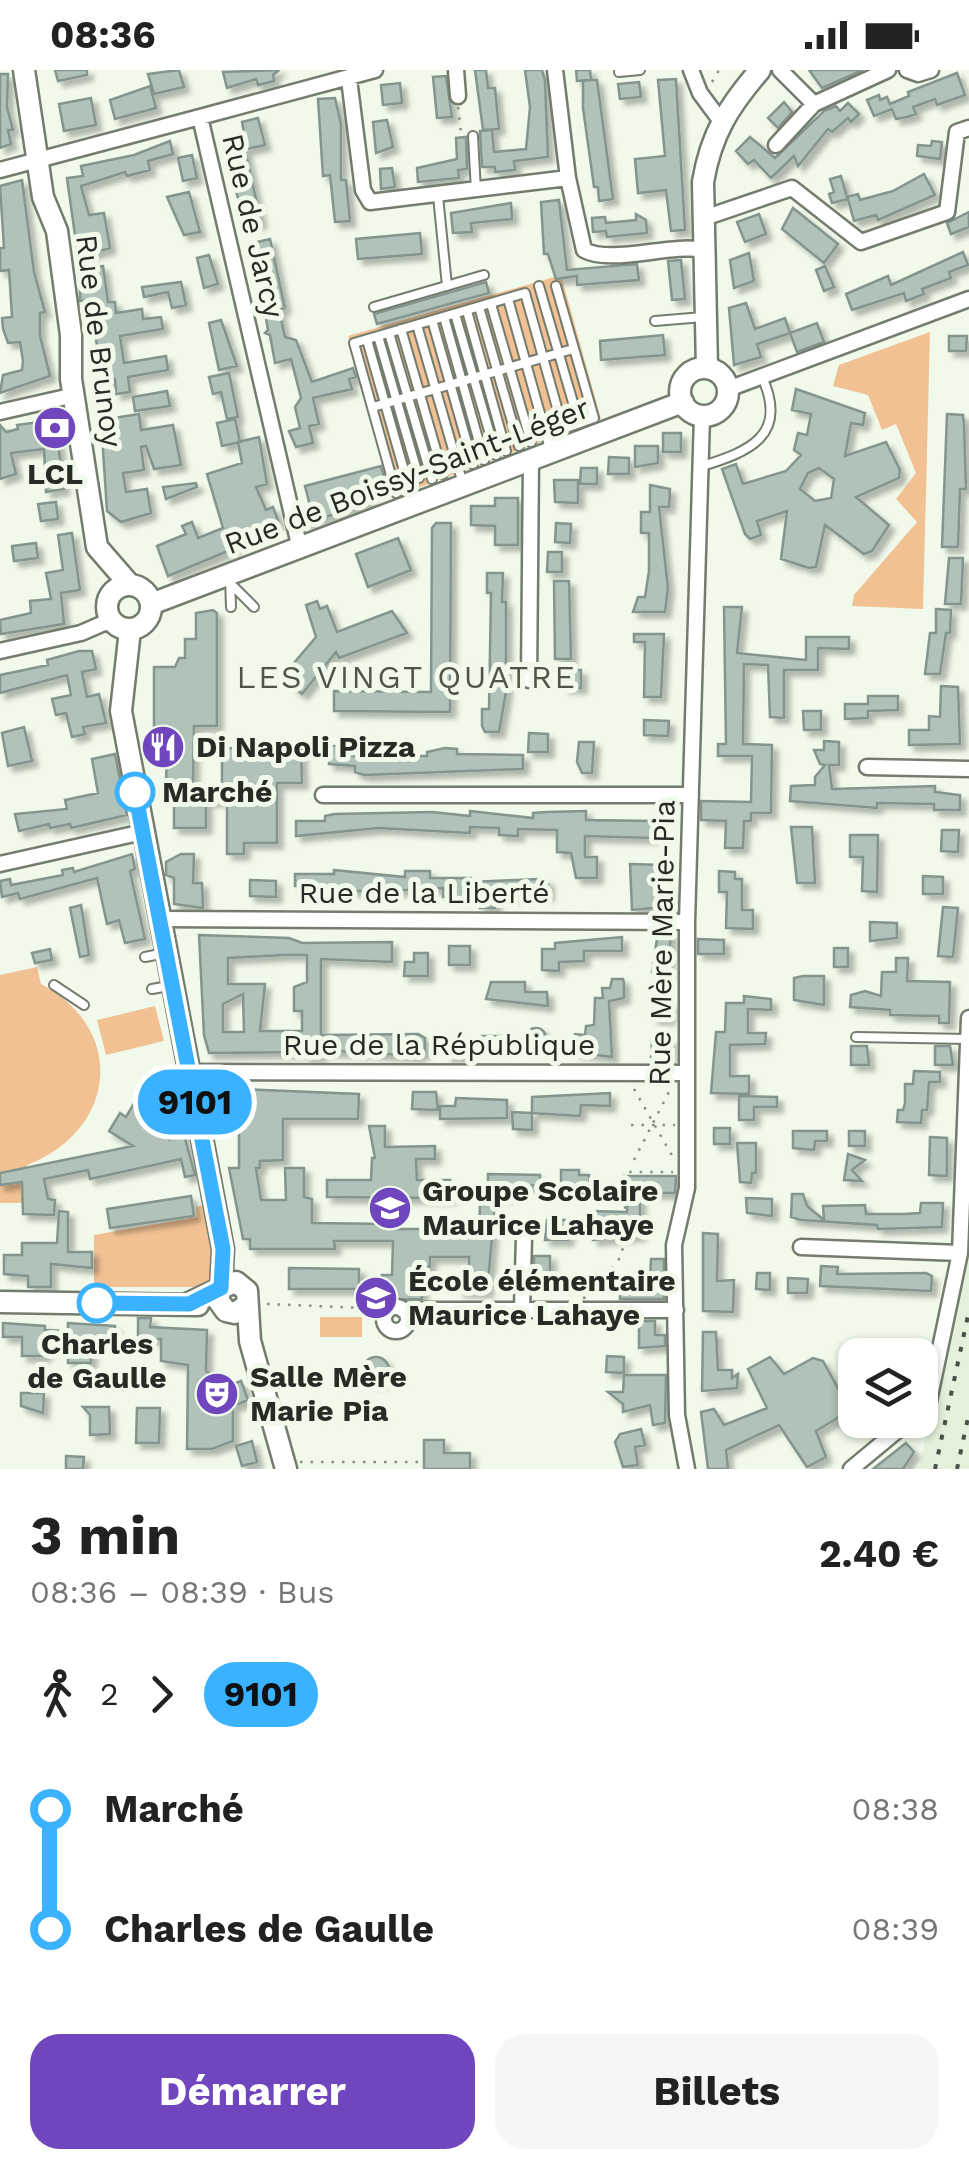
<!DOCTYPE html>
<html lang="fr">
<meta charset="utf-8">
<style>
:root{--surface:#fff;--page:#f6f6f6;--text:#222;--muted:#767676;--accent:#6f46be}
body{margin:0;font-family:"Work Sans",sans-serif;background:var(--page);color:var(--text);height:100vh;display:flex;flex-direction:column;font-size:38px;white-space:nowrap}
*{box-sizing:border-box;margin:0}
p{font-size:32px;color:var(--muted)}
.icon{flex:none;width:55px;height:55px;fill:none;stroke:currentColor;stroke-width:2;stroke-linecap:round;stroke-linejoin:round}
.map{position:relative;height:1399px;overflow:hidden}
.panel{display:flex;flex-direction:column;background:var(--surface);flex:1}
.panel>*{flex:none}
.badge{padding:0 20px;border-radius:32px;font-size:35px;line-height:65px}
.buttons{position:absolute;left:838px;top:1268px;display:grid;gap:20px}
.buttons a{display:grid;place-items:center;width:100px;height:100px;border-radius:20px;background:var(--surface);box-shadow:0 2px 8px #0004;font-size:50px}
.map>.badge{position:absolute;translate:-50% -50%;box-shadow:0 0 0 5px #fff}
.legs{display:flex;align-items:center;gap:15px;height:110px;padding:0 30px;font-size:32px}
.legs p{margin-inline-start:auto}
.headline{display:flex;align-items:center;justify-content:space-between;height:170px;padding:0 30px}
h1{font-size:55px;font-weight:700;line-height:75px}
.cta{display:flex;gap:20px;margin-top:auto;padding:20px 30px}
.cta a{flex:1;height:115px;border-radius:30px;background:var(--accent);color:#fff;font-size:40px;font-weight:700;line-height:115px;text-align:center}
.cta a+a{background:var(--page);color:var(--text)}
ul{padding:0 30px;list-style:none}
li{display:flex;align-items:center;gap:35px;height:120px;font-size:38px}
li i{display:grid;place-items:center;width:15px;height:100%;margin:0 12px;background:currentColor}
li i::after{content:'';width:25px;height:25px;margin:-12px;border:8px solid;border-radius:50%;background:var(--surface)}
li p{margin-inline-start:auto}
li:first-child i{background:linear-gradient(#0000 50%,currentColor 0)}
li:last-child i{background:linear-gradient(currentColor 50%,#0000 0)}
.status{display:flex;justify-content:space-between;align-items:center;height:70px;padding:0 50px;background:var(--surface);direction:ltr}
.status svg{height:28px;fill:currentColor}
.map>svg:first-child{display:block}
</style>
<div class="status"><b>08:36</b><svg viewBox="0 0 49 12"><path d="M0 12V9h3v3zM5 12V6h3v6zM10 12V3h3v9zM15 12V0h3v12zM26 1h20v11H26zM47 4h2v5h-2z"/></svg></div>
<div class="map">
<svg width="969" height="1399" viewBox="0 0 969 1399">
<defs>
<filter id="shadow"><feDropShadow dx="5.5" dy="5.5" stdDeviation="2.5" flood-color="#0004"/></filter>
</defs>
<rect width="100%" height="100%" fill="#f0f9ea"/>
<path fill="#e5f2db" d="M969,1164V1399H919L969,1165Z"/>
<path fill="#f1c193" d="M561,205L601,349L394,427L348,266Z
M930,262L923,539L852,536L854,525L917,452L896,429L916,403L896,354L882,360L868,325L833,316L839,295Z
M37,897L41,914C128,960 116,1061 27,1095L34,1125H22V1133H0V905Z
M155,936L164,971L106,985L97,950Z
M204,1135L214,1202L206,1217H94V1165L197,1147L196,1137Z
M320,1247H362V1267H320Z"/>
<path fill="#b1c2b9" stroke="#84958d" stroke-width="2.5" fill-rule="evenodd" filter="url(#shadow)" d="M55,0H87V5L58,11Z
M179,0L184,17L154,24L148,4Z
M279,0L273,5L274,11L258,15L256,9L227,18L223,2Z
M475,0H486L488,18H495L499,59L483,60Z
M525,0H542L545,11L548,87L514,91L515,100L495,102V97H482L480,61L492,60L494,82L526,79L530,37Z
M576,0H590L591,10H597L613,129L599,131L598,117H594L583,38V11L590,10L577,11Z
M809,0H863L822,18Z
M957,3L965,25L937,35L935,29L913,37L916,44L907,47L896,49L892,39L874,46L867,30L879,25L880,30L887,27L890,34L909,26L908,22Z
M0,4H8L7,37L13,60H8L11,74L0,78Z
M446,6L452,47L437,48L433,7Z
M676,9L685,160L671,161L666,120L638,123L635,89L665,86L658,10Z
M639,12L641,27L620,29L618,14Z
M400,13L402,33L383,35L381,15Z
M150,16L156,38L115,49L110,30Z
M91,28L96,55L64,61L59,34Z
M335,28L341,54V110H346L350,151L335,152L330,105L323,106L318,29Z
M784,32L792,42L778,58L768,48Z
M848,33L859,44L851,52L848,48L832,62L828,59L798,96L794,86L771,108L754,90L748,94L736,81L750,67L775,88L824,41L836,36L840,41Z
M258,48L265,75L247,79L242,52Z
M387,50L393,77L376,83L373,52Z
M466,67L467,99L458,100L459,108L418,112L417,98L457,89L456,68Z
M170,71L173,84L148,91L150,100L127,106L125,102L81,116L89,145L104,143L110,178L78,187L67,108L83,106L81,96L134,85Z
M932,71L942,72L940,89L917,86L918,75L931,76Z
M244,75L261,152L246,156L224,79Z
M192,85L197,108L183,111L178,88Z
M392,98L395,117L381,119L380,99Z
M924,104L935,125L878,150L876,145L854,151L848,129L832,133L829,124L834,122L830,109L841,106L847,127L858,124L860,130L893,121Z
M22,110L34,202L45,242L40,243V266L50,306L0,323L3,305L22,300L23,291L20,272L8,273L3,259L2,248L12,247L9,200L0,201V178H4L0,116Z
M189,122L200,162L184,165L167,127Z
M559,130L567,200L637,194L639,210L577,215V206L556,209L548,184H544L541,132Z
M511,133L512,149L471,153L472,162L453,163L451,143Z
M793,138L838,174L824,193L782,159Z
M969,142V157L951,164L947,153Z
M636,144L646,150L647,163L607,167L606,161L593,162L592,148L605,147L606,153L636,150Z
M759,144L766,164L745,172L737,152Z
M420,163L422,184L358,189L356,169Z
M270,169L285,238L279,240L285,267L296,270L312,312L353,298L356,307L349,309L352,319L313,328L319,354L309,356L313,373L296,377L289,361L300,358L295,337L301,328L291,289L275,293L270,265L265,263L268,260L262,225L266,224L253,173Z
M963,182L968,195L949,202L951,208L922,219L924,224L906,231L904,223L852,240L846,224L888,206L891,215Z
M749,183L754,211L734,218L730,190Z
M209,185L218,214L204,218L197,188Z
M681,190L685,229L672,230L668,191Z
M103,196L108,232H115L116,243L142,239L143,249L161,247L163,259L120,266L124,293L166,286L168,300L128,307L130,322L116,324L115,309L103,310L89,230L80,231V200Z
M825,196L834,217L824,221L816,200Z
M181,212L186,235L172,238L168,222L144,227L142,217Z
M486,212L489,223L377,254L374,244Z
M746,233L755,259L785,248L790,263L817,253L824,272L797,282L790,263L757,274L761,287L734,295L729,238Z
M221,250L237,296L219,300L209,253Z
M663,265L665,285L601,290L600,271Z
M949,266H967L966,281H949Z
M229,303L238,347L227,349L221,322L213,324L209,307Z
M796,319L865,343L863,355L851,353L845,386L886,372L900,400L899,408L856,427L889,455L872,481L864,484L825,455L816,497L809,498L781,489L787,441L757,451L761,465L750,469L745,464L722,399L736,394L743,414L786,401L801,385L794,380L798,363L807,365L811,344L792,340ZM819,398L834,409L831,428L815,431L800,419L808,403Z
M167,321L170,336L135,341L133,327Z
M139,344L141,360L173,355L181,395L154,399L146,376L141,377L144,400L123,403L126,422L147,419L151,443L121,452L107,441L101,350Z
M947,344L963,345L964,354L966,419H960L958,477H942Z
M235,349L240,372L222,376L217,353Z
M55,350L64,419L46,422L44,379L11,383L16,404L0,409V355L6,362L18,359L17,355Z
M663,363H681V382H663Z
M259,367L267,414L256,417L266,440L273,437L279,453L234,475L235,478L168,506L157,476L186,464L182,456L192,452L198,468L223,458L207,404L242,393L238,372Z
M635,376H658V393L635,397Z
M609,387L629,388V404H608Z
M381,396L387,418L369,423L371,432L305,454L301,438L310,436L305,416Z
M581,398H597V414H580Z
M554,410H578V433L555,432Z
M196,413L197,417L166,429L163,417Z
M650,415L670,419L669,437H659L668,518L665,542H633L638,527H645L649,501V463H641V442H650Z
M495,428H518V475H495V456L471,455V436H495Z
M56,432L58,449L41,451L38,434Z
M436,453H451L450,642L334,641V621L431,622L432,458Z
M556,453L571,454L570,473L555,472Z
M72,463L80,520L61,523L64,554L1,564L0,550L31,543L30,531L51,529L46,503L63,500L58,465Z
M398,468L411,500L368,517L356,484Z
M36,473L38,488L14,491L12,476Z
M548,482H562V502H547Z
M949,488H963L961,534H945Z
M487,503H503L502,532H506V622L499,662H485L482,656V639H489L491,523H487Z
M554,511H569L571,589H555Z
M317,531L320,539L327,536L337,562L392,541L407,563L339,588L336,582L302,624L282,607L316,567L306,535Z
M724,537H742L737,583L806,590V567H849V579L818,578V600H784V648L770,647L768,595L744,594L743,674L772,675L771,743H751V751H744L743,778H725L726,751L701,750V731L751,732L752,686H718V674H726Z
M936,539L951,540L950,563H946L940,604H925L930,563H936Z
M213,540L217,543V656H194L193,715H222V678L301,679L302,713H277V773H244V784H227V730L206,731V758H174V710H166L167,685H161V671L154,663V597H175L179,588H185V569H196V543Z
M634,564H664L661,627H644L645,572H634Z
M79,581H92L96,599L82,602L87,627L99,624L106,653L83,657L85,664L72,667L66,643L56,645L52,629L71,625L67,605L0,623V605L48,595L47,590Z
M565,600H581V618L564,617Z
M941,616L958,617L960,674L909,675V660H929V646L940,647Z
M868,626H898V640L868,641V648L845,649V634H868Z
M803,641H821V660H804Z
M644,650L669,651L668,666L644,665Z
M24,657L32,691L8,696L2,663Z
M529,663L548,664V682H528Z
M824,671L839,672V695H829L832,719L935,716V722L960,725V740H934V734L877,733V738L790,731L791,716L815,715V707L825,695L820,694L814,680H824Z
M579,672H594L592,703H582L577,692Z
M329,676H350V686L396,685L397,679H408V686H427V682L445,678L457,679V684L523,685V699L364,705L355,702V696L329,694Z
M115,684L127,745L71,758L70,754L50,758L49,754L19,761L15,744L67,739L65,730L98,723L92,689Z
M470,741L533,748V743L546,742L586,741V750L652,751V768L585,766V787H597V808H576L571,783L557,782V760L518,759V766L499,765V758L470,757V763L378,758L296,766V751H325V746L334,744L432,742L470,746Z
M791,757H812L815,813H797Z
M942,760H959L958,782L941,781Z
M850,765H878L877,822L862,821L863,787H850Z
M132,784L135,799L130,801L145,869L125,873L119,850L107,854L97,808L20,829L18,823L2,827L0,811L10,809L11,815L63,805L62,800L73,798L74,802Z
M181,784H194L193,813H202L203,838L174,834V808L166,805V792Z
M630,794L663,795V815L673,820V836L632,840Z
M334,800L405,807V801H430V808H471V812L539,809L548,811V825L495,827V838H480V827H443V818L367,822L317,816V825L305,824V816H295V804H334Z
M719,801L735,802V809H742V840H753V859L726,858L727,822H719Z
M923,806L943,807V824H923Z
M250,810L276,811V827L250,826Z
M81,835L89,885L80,887L70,838Z
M943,837L958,838L953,887L938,886Z
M870,852L897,853V868L870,871Z
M658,862L671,863L668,902H652Z
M199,865L289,868L302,873L392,872V892L321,889V965L418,964L425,968V982L417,986L337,981L320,982V986H306V982L209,983L204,965ZM283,885H307V912L294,917V941H302V961H260L265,914H228V888ZM243,924L244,962H223V934Z
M622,867V881H584V891L559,892V901L542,900V879H555V873Z
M698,869L724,870V884H698Z
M449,876H470V895H449Z
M834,878H848V897H834Z
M50,879L52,890L35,893L32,883Z
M414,883H428V906H404L405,892H414Z
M896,888H908L907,911L950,912L949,953H939V946L890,945V940L850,937L851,925L865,921L881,926L882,902H896Z
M803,906H824V935L794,930V908Z
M612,909H623L624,913V928L609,931L612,987L574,982L575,964L585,965L586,956L594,955L595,928H603L602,918H610Z
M491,912H525V922H547L548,936L486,929Z
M744,926L771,929V940L748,939V963H766L765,974L730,975V1006H749V1024L711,1023L716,962H725L726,933H744Z
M653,933H670L669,949L653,948Z
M526 968a10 10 0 1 1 20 0a10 10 0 1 1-20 0Z
M482,966H507V978H481Z
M652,969H670V988L651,987Z
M447,970H464V986H447Z
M851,976H867L869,995H851Z
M935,976H950L953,995H935Z
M914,1001L940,1002V1012H929L927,1040H922L921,1053L897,1052L898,1040H903L905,1033V1014H913Z
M239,1019L359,1024L358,1049H283V1090L260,1091V1098H256L261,1130H286L285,1098H304V1127L312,1129V1153L391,1154V1159H459V1164L479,1165L480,1135H495L487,1222L459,1221V1210H469V1187H430V1197H421L422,1229L382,1230V1205H392L393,1171H334L335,1179H250V1169H243L229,1098H239Z
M413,1022H436L438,1040L412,1039Z
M610,1023V1036L581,1035L580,1046L532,1043V1060L513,1059L512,1042L532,1043V1027Z
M739,1026L777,1027V1037H754V1050H739Z
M456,1028L507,1030V1048L440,1049V1036H455Z
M133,1035L144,1042L141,1048L169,1069L164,1046L178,1043L195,1105L185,1107L181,1089L90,1109L88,1100L44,1109L48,1129L55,1130L54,1145L23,1144L22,1112L0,1115V1103L133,1076L109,1061L120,1043L126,1047Z
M369,1056H385V1077L435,1076V1089H416L417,1110H450V1128L327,1127V1110H371L372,1088H375Z
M714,1058H730V1074H714Z
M793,1061H827V1071H815L814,1080L793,1078Z
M849,1061H865V1076H849Z
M930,1067L947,1068V1106L929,1105Z
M737,1073H756V1103H752L751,1113L740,1112Z
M848,1084L865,1090L852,1100L862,1111L844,1110Z
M561,1100H579V1105H589L590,1121L566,1123V1117H561Z
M488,1104L540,1105V1115L507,1117V1126L488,1128Z
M628,1106H676L675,1123H640V1165L593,1170L592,1141L627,1142Z
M792,1124H803L807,1136L824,1150L823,1136L865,1135L866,1144H904L920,1143L921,1133H943L942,1157L878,1159L877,1155L801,1150L791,1147Z
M191,1126L194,1146L110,1158L107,1139Z
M746,1128L772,1129V1146L747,1143Z
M59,1141L68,1142V1182H92V1198L51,1194V1217H28V1206L4,1204V1185H22V1173H57Z
M547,1150H568V1170H545Z
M703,1163L718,1164L717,1211L734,1210L733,1242L703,1241Z
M534,1186H550V1208H534Z
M651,1189H664V1229H620V1211H650Z
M821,1196L838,1197L837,1204L926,1203L932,1206L931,1221L820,1216Z
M289,1198L359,1199V1219H289Z
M757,1203H770V1220L756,1219Z
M788,1208L808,1209L807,1223H788Z
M138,1248H151L150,1257L207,1260L206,1301L221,1312V1319L241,1311L248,1330L233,1336V1371L212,1379H187L188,1295L161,1291V1269H138Z
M639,1251H655V1265H665V1276L639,1278Z
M3,1253L45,1256V1260L68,1261V1253L115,1256L114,1272H91V1293H68V1279H45V1286H22V1267H3Z
M703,1262H716L718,1300H732V1308L738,1304L737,1318L702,1321Z
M607,1286L624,1287V1303L606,1302Z
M770,1287L784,1304L813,1288L823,1291L847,1335L844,1344L816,1361L826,1387L807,1397L779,1355L726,1380L728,1399H708L701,1342L714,1339L724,1355L767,1338L748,1299Z
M363 1300a13 13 0 1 1 26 0a13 13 0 1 1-26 0Z
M624,1305H666L665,1353L653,1355L650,1335L623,1342V1334L608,1322H623Z
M21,1323H44L43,1343L21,1336Z
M83,1337H109L110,1364L90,1365V1345Z
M137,1338H160L159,1373H136Z
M641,1359L645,1375L635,1377L638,1395L623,1397L615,1372L620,1364Z
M424,1370H444V1383H470V1399H424Z
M252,1371L257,1392L242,1396L236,1376Z
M906,1373L914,1382L903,1399H873Z
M66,1386L84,1387L83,1399H66Z"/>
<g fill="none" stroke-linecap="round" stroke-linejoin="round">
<g stroke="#747c6e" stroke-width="12">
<path id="lane" d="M619,2L640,0
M473,66L476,121
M438,126L447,216
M539,216L579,353
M508,229L550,379
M491,234L531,372
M374,237L484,205
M479,237L519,376
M467,241L506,381
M455,244L496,385
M444,247L484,390
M432,250L473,394
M655,251L703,247
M417,255L463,414
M401,259L443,404
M389,263L432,409
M378,266L419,408
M367,270L409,418
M373,337L573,279
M699,397C749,382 789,366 762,307
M396,423L354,273L525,223L563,359L594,348L556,216
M230,507L231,537
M234,517L254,537
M145,887L165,883
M54,915L84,935
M152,919L169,916
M856,967L968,969"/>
</g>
<g stroke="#747c6e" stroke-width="19">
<path id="street" d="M456,0L458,26
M555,0L568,108L584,180C612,195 670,173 704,180
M691,0L700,23L720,50
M780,0L814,34
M907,0L918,4L931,0
M349,9L363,120L370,132L568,108
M200,47L375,0
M776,75L814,34L888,0
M0,100L200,47L300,479
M704,148L792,118L861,172L947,142L957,62L969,58
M728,319L969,229
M0,342L75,325
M0,581L81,563L111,550
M529,610L531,391
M867,697L969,699
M323,725H691
M0,794L143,762
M160,849L687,852
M189,1002L687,1003
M801,1177L960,1183
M384 1249a12 12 0 1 1 24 0a12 12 0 1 1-24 0Z
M403,1240H676
M522,1240L524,1168
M920,1341L929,1331L960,1183L969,948
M687,1399L677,1345L674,1175L687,1118V852L702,346
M851,1399L910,1350"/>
</g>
<g stroke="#747c6e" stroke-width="25">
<path id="secondary" d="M24,0L43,127L57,161L71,265V309L97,477L130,515
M707,298L703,112C711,64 729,36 760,0
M680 322a24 24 0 1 1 48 0a24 24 0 1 1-48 0Z
M107 537a22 22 0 1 1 44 0a22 22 0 1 1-44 0Z
M151,534L683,332
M130,560L121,641L223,1179L221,1218L189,1233
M0,1232L198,1235
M247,1235L235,1243L226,1241L218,1230L221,1218L236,1212L247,1221L250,1271L286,1399"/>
</g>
<path stroke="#898f84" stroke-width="2.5" stroke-dasharray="2.5 8" stroke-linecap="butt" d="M712,12L719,0
M458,37L461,63
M634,1019L674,1089
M631,1055H675
M634,1090L673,1014
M584,1229C590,1208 610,1206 619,1189C630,1167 623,1126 624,1102H673
M267,1234L388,1239
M300,1392H420"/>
<use href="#lane" stroke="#fff" stroke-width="8"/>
<use href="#street" stroke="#fff" stroke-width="14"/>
<use href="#secondary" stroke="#fff" stroke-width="20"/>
<path stroke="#4b4f47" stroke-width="4" stroke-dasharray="5 10" stroke-linecap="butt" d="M935,1399L969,1241
M957,1399L969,1343"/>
</g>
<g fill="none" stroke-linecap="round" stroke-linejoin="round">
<g stroke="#fff" stroke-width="22">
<path id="line-1" d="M97,1233L189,1234L221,1218L223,1179L135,722"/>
</g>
<use href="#line-1" stroke="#3bb2ff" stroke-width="15"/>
</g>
<defs>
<g id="bank-disc" transform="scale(2.25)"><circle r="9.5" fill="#6f46be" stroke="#f0f9ea"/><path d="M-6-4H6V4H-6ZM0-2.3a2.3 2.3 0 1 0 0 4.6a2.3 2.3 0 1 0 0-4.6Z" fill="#fff"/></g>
<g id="restaurant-disc" transform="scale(2.25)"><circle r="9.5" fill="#6f46be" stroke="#f0f9ea"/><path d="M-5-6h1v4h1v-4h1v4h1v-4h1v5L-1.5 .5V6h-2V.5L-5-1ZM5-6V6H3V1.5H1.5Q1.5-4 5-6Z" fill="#fff"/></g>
<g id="school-disc" transform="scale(2.25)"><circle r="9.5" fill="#6f46be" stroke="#f0f9ea"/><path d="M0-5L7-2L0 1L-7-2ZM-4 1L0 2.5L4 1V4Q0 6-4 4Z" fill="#fff"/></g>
<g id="theatre-disc" transform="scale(2.25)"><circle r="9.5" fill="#6f46be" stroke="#f0f9ea"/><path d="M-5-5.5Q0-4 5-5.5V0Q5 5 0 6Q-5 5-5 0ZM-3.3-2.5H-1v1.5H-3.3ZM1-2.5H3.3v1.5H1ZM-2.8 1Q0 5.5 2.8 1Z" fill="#fff"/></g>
</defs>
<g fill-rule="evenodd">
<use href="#bank-disc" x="55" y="358"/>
<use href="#restaurant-disc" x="163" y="677"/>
<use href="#school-disc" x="390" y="1138"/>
<use href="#school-disc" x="376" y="1228"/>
<use href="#theatre-disc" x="217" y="1324"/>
</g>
<g fill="#fff" stroke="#3bb2ff" stroke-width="5">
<circle cx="135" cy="722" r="18"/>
<circle cx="97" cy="1233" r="18"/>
</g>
<g text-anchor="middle" stroke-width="10" stroke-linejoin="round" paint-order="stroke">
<g font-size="30" fill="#282b25" stroke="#f0f9ea">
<text transform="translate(253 156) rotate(77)" y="10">Rue de Jarcy</text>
<text transform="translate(99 271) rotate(83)" y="10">Rue de Brunoy</text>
<text transform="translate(407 406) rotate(-21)" y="10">Rue de Boissy-Saint-Léger</text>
<text x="424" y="833">Rue de la Liberté</text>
<text transform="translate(662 873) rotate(-89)" y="10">Rue Mère Marie-Pia</text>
<text x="439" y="985">Rue de la République</text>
</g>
<g font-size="30" font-weight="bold" fill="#282b25" stroke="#f0f9ea" text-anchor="start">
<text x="55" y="414" text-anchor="middle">LCL</text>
<text x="196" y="687">Di Napoli Pizza</text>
<text x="422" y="1131">Groupe Scolaire<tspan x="422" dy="34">Maurice Lahaye</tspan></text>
<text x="408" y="1221">École élémentaire<tspan x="408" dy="34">Maurice Lahaye</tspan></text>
<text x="250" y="1317">Salle Mère<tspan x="250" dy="34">Marie Pia</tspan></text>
</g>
<g font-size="30" font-weight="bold" fill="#282b25" stroke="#f0f9ea" text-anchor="start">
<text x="162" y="732">Marché</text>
<text x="97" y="1284" text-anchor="middle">Charles<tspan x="97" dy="34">de Gaulle</tspan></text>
</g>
<g font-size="32" letter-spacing="2.5" fill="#4f5649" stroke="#f0f9ea">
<text x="407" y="618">LES VINGT QUATRE</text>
</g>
</g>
</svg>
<div class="buttons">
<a><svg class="icon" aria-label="layers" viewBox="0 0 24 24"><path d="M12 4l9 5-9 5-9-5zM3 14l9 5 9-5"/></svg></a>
</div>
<b class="badge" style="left:195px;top:1032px;background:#3bb2ff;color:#111">9101</b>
</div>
<section class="panel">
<div class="headline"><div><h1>3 min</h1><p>08:36 – 08:39 · Bus</p></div><b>2.40 €</b></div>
<div class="legs"><svg class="icon" aria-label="walk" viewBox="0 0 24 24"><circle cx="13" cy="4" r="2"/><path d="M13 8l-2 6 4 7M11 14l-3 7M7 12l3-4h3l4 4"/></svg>2<svg class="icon" aria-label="forward" viewBox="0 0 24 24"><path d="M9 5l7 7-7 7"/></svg><b class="badge" style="background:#3bb2ff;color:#111">9101</b></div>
<ul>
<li><i style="color:#3bb2ff"></i><b>Marché</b><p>08:38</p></li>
<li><i style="color:#3bb2ff"></i><b>Charles de Gaulle</b><p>08:39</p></li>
</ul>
<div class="cta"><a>Démarrer</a><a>Billets</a></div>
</section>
